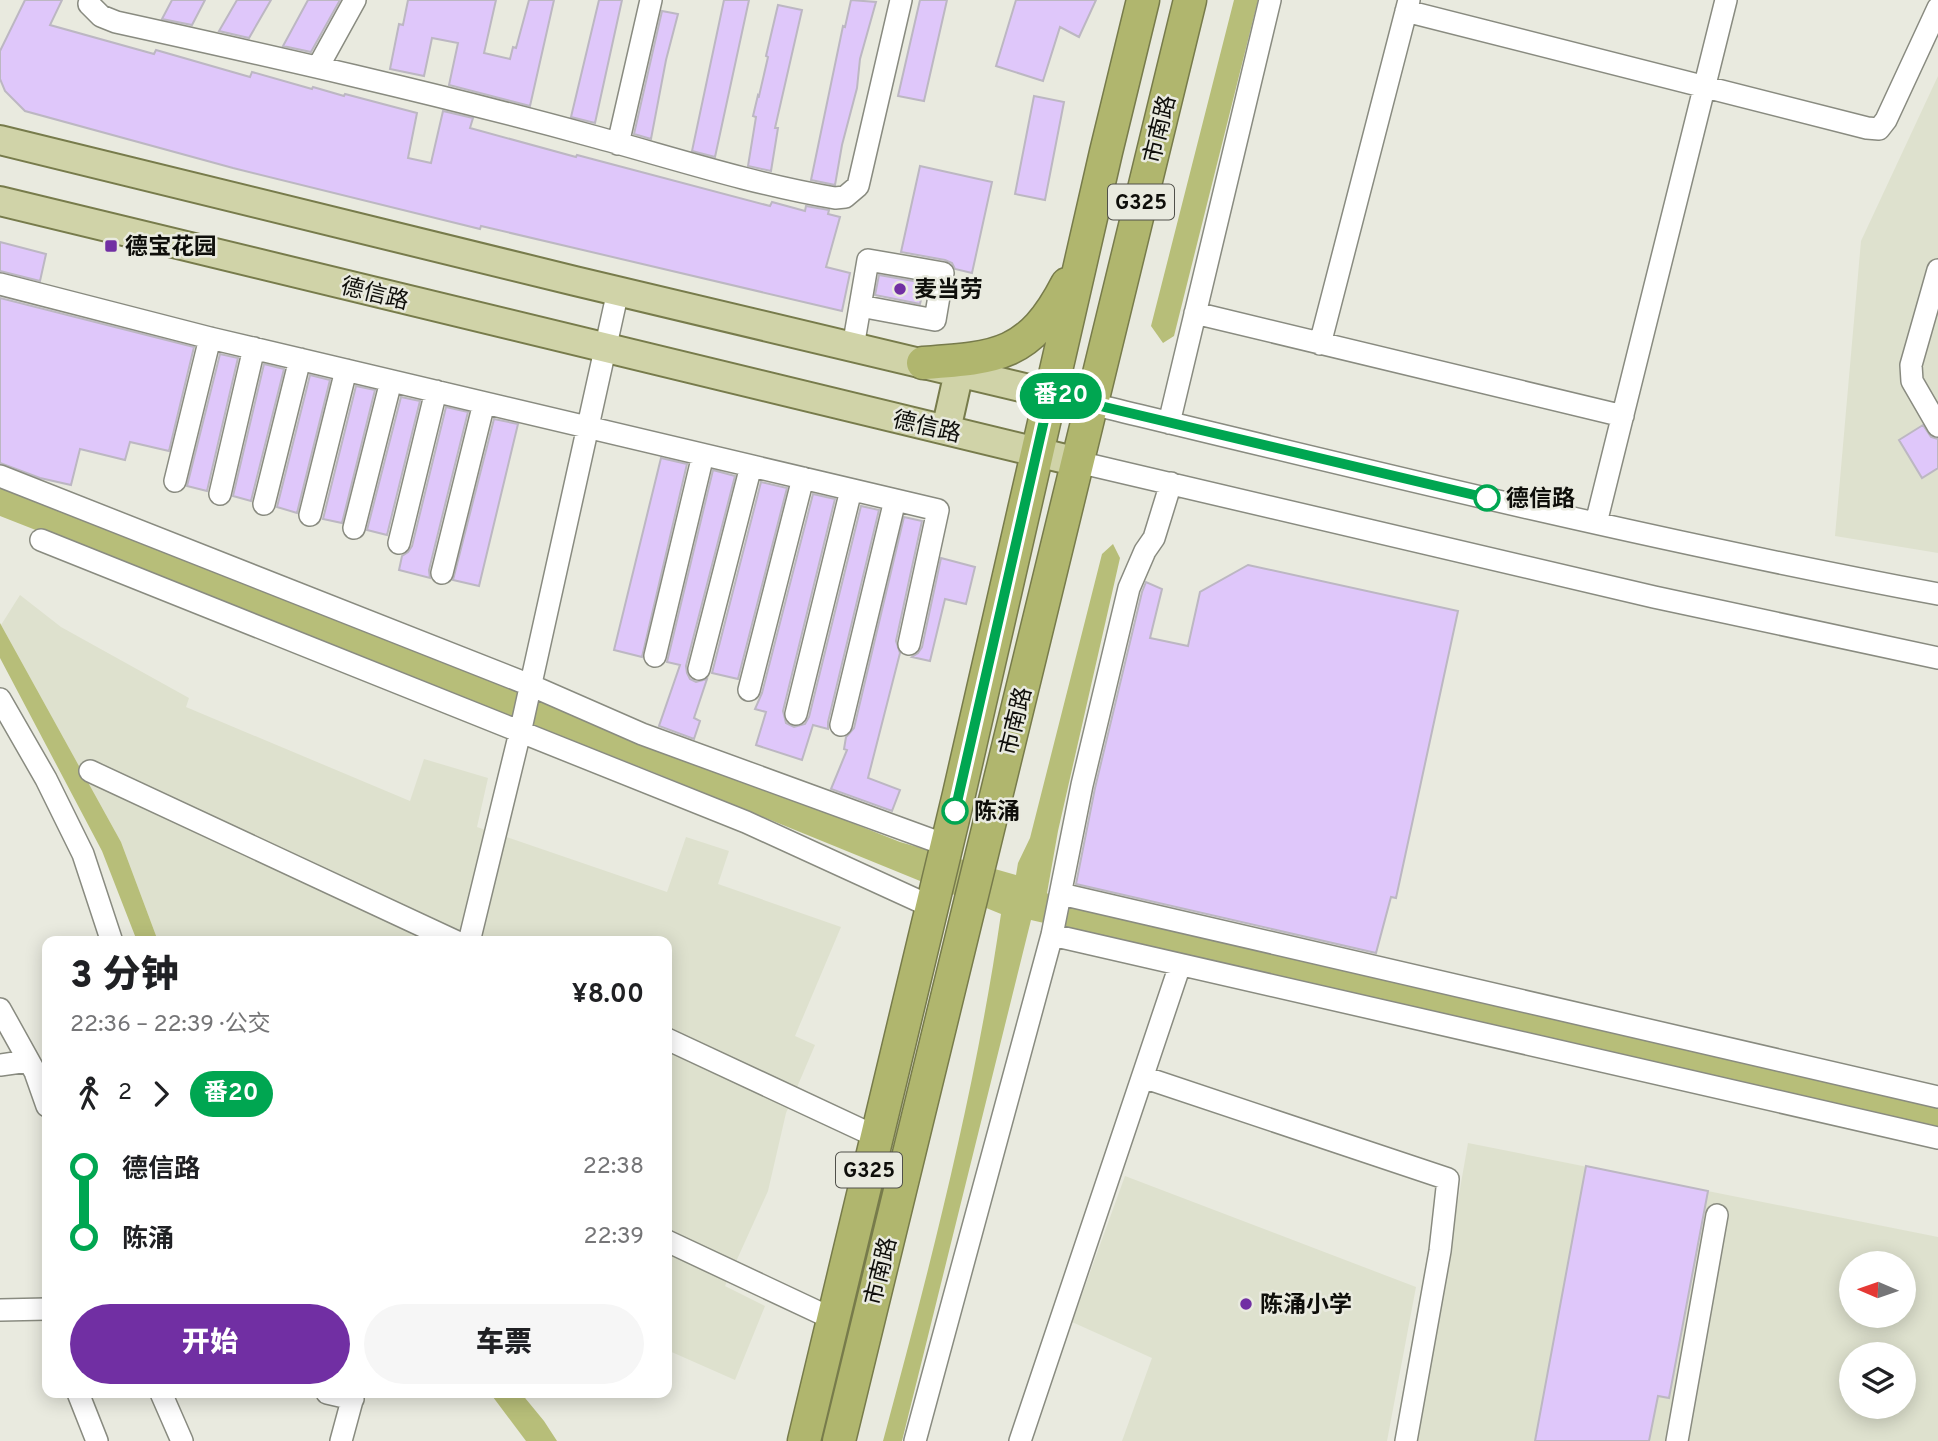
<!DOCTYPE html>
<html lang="zh">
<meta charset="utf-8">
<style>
:root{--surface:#fff;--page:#f6f6f6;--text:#202124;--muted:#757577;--accent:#712fa3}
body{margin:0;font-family:Overpass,"Noto Sans SC",sans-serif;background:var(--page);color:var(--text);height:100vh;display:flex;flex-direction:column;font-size:26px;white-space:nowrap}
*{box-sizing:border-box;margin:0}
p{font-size:23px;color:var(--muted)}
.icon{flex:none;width:38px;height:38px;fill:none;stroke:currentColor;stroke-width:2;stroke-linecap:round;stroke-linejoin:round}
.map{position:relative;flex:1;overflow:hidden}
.drawer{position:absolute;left:42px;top:936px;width:630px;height:462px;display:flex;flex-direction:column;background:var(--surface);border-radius:14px;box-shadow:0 4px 18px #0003}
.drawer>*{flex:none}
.badge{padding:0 14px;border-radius:23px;font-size:24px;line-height:46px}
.needle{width:46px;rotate:272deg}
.buttons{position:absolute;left:1839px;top:1251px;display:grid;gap:14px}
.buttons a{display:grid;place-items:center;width:77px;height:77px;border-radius:50%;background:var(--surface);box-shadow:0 4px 18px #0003;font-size:35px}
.map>.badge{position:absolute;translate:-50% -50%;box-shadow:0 0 0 4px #fff}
.legs{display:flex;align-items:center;gap:10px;height:77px;padding:0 28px;font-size:23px}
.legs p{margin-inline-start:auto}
.summary{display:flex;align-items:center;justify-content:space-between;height:119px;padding:0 28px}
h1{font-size:38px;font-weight:800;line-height:52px}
.action{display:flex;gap:14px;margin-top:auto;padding:14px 28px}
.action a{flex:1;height:80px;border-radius:42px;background:var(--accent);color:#fff;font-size:28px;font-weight:800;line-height:80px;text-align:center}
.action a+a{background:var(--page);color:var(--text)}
ul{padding:0 28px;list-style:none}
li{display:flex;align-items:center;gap:24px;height:70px;font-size:26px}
li i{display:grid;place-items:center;width:10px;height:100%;margin:0 9px;background:currentColor}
li i::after{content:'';width:18px;height:18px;margin:-9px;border:5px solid;border-radius:50%;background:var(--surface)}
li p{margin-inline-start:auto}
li:first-child i{background:linear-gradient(#0000 50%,currentColor 0)}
li:last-child i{background:linear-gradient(currentColor 50%,#0000 0)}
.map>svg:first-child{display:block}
</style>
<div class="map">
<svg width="1938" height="1441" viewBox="0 0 1938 1441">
<rect width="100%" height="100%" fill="#e9eadf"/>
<path fill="#dee1ce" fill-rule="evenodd" d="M1938,76V553L1835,536L1861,241Z
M20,595L61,627L189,698L186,707L410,801L424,759L488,778L477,827L667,892L686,837L729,851L718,884L841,927L795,1036L815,1045L786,1113L768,1191L725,1286L765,1306L735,1380L667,1350V942L158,941L121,842L1,625Z
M1468,1143L1938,1237V1441H1416ZM1852,1264H1904V1316H1852ZM1852,1354H1904V1407H1852Z
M1125,1176L1416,1287L1387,1441H1122L1152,1358L1072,1322Z"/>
<path fill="#b7be79" d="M1234,0H1258L1174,336L1163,343L1151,326Z
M0,484L900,842L1016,875L1018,863L1030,838L1102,554L1113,544L1120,558L1058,831L1047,893L1056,902L1938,1107V1130L1031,920L902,1441H883C930,1267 975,1093 1001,914L655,773L0,516Z
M0,623L121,842L158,941H137L102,851L0,658Z
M490,1393H521L544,1421L557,1441H526Z"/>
<path fill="#dfc7fa" stroke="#bcb7c2" stroke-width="2" d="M25,0H62L50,25L154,54L156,50L250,77L252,72L312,89L313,87L344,96L345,94L417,113L408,158L431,163L443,111L473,118L470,128L576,157L577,155L770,206L772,202L805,211L806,206L829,210L828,214L840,217L826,267L850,273L842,311L481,226L480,229L233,168L25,111L5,91L0,79V51Z
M172,0H205L192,25L162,19Z
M237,0H271L249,38L219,31Z
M308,0H340L311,52L283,46Z
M408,0H496L484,53L510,59L513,47L516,48L529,0H554L530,106L449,85L458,43L432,38L424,76L390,69L399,24L403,25Z
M599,0H622L595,123L571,117Z
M724,0H749L715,157L692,151Z
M851,0L876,2L860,59L857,88L842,145L835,185L811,180L843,26L845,27Z
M920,0H947L924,101L898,96Z
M1016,0H1096L1079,37L1060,27L1043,81L996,66Z
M778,5L802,10L775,128H778L771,171L748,166L756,117L753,116L758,95L759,96L768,57L766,56Z
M662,11L678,14L666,60L651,139L634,134Z
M1034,96L1064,102L1045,200L1015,194Z
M920,166L992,182L972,273L955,269L952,263L945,260L901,252Z
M0,242L46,254L40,281L0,271Z
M879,275L925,283L920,304L875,295Z
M0,298L194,347L169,451L130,442L125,460L80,449L71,485L40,478L0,463Z
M220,354L238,358L207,491L187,486Z
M264,364L284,369L251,501L233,496Z
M310,375L330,380L297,513L277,507Z
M356,386L375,390L342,523L323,519Z
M401,397L420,401L387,535L367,530Z
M446,407L468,412L429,570L430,578L399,570L402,556L408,552L412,546Z
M494,419L518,424L479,586L453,580Z
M1923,425L1931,437L1938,439V468L1922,478L1899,440Z
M661,458L687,464L642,657L614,650Z
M713,470L735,476L686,666L687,673L690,679L696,682L707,679L694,718L700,721L694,739L659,726L680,665L667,662Z
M761,482L787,488L738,679L712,673Z
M813,494L835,499L783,711L786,723L794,727L805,724L809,717L861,506L879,510L828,722V729L813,725L802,760L756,745L766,712L755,709L762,693Z
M904,517L922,521L896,641L900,653L868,778L900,790L892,811L831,789L847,750L844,749L846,737L854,728Z
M941,558L975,567L966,604L945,599L930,661L912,657L918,653L922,647Z
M1248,565L1458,611L1396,898L1391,897L1376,953L1076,884L1095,788L1142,592L1146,582L1162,589L1150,638L1188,646L1200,592Z
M1586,1166L1708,1191L1669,1398L1658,1396L1649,1441H1535Z"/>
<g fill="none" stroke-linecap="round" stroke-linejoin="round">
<g stroke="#898b80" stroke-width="24">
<path id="minor" d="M89,4L101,16L116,22C275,57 435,93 592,136C673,158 752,184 835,198L845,197L858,186L901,0
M1406,11L1867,128L1879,129L1886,120L1938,8
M318,67L355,0
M618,144L651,0
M1938,270L1911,365L1912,381L1938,426
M0,284L210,338L938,510L909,644
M1195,313L1623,416
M1320,344L1409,0
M853,347L868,260L943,273L935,320L860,306
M1092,404C1373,472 1654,541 1938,594
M1169,423L1270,0
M1078,462L1654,597L1938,658
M0,476L530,685L642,734L946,845
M175,481L210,338
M220,494L254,348
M264,504L300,359
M310,515L346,370
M1596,523L1726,0
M354,528L391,381
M41,540L746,822L932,907
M399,543L436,391
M442,573L484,403
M655,656L703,455
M699,669L751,466
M749,690L803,478
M0,699L46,779L83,854L112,942
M796,714L851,490
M841,725L895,500
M90,771L457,942
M1061,894L1938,1097
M1052,935L1938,1138
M469,942L522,724L618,291
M0,1009L35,1072L47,1106
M667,1039L877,1137
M0,1065L28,1061
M1143,1077L1448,1179L1440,1251L1406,1441
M667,1241L833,1319
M0,1310L47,1309
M78,1393L97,1441
M161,1393L182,1441
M327,1393L353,1399
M341,1441L354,1393
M915,1441L1052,935L1082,785L1129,588L1145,551L1154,538L1171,483
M1020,1441L1180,965
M1677,1441L1717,1215"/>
</g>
<g stroke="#777b4b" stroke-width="32">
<path id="major" d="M0,140L575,281L1092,404
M0,201L1078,462
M946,430L959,372"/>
</g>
<g stroke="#777b4b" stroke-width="35">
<path id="highway" d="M923,363C997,358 1030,356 1067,284
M804,1441L959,794L1106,152L1143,0
M839,1441L1190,0"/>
</g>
<use href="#minor" stroke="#fff" stroke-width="21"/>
<use href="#major" stroke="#d0d3a8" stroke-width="28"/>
<use href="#highway" stroke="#b0b66e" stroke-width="32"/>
</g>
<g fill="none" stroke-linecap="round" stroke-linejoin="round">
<g stroke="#fff" stroke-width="16">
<path id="line-1" d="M955,811L1050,394L1487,498"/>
</g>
<use href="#line-1" stroke="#00a651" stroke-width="10"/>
</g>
<g fill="#712fa3" stroke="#e9eadf" stroke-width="2.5">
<rect x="104" y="239" width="14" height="14" rx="3.5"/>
<circle cx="900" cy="289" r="7"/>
<circle cx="1246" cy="1304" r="7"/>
</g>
<g fill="#fff" stroke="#00a651" stroke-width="3.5">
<circle cx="1487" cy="498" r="12"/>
<circle cx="955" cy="811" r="12"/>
</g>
<g text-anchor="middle" stroke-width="5" stroke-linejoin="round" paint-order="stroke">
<g fill="#e9eadf" stroke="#50504a" stroke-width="2">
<rect x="1108" y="184.5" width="66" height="35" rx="5"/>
<rect x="836" y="1152.5" width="66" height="35" rx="5"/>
</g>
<g font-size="21" font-weight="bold" fill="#0e0e0a">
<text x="1141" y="209">G325</text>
<text x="869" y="1177">G325</text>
</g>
<g font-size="23" fill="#0e0e0a" stroke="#e9eadf">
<text transform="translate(1159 129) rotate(-76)" y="8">市南路</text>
<text transform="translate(375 293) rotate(14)" y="8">德信路</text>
<text transform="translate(927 426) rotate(13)" y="8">德信路</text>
<text transform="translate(1015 721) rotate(-76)" y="8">市南路</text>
<text transform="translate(880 1271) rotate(-76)" y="8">市南路</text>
</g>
<g font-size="23" font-weight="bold" fill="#0e0e0a" stroke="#e9eadf" text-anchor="start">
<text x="125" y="254">德宝花园</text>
<text x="914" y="297">麦当劳</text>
<text x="1260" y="1312">陈涌小学</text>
</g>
<g font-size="23" font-weight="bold" fill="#0e0e0a" stroke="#e9eadf" text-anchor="start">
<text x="1506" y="506">德信路</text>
<text x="974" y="819">陈涌</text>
</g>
</g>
</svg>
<div class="buttons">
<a><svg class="needle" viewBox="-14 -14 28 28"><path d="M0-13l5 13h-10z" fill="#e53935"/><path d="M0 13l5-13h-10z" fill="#757577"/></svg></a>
<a><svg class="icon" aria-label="layers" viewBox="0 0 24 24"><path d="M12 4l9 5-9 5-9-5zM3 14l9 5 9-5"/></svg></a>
</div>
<b class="badge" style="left:1061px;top:396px;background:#00a651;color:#fff">番20</b>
<section class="drawer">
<div class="summary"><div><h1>3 分钟</h1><p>22:36 – 22:39 · 公交</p></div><b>¥8.00</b></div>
<div class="legs"><svg class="icon" aria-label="walk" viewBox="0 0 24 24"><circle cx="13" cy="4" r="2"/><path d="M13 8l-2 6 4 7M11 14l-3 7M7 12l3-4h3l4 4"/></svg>2<svg class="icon" aria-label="forward" viewBox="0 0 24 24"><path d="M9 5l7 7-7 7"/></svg><b class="badge" style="background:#00a651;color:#fff">番20</b></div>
<ul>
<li><i style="color:#00a651"></i><b>德信路</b><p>22:38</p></li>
<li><i style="color:#00a651"></i><b>陈涌</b><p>22:39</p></li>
</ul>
<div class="action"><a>开始</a><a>车票</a></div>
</section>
</div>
